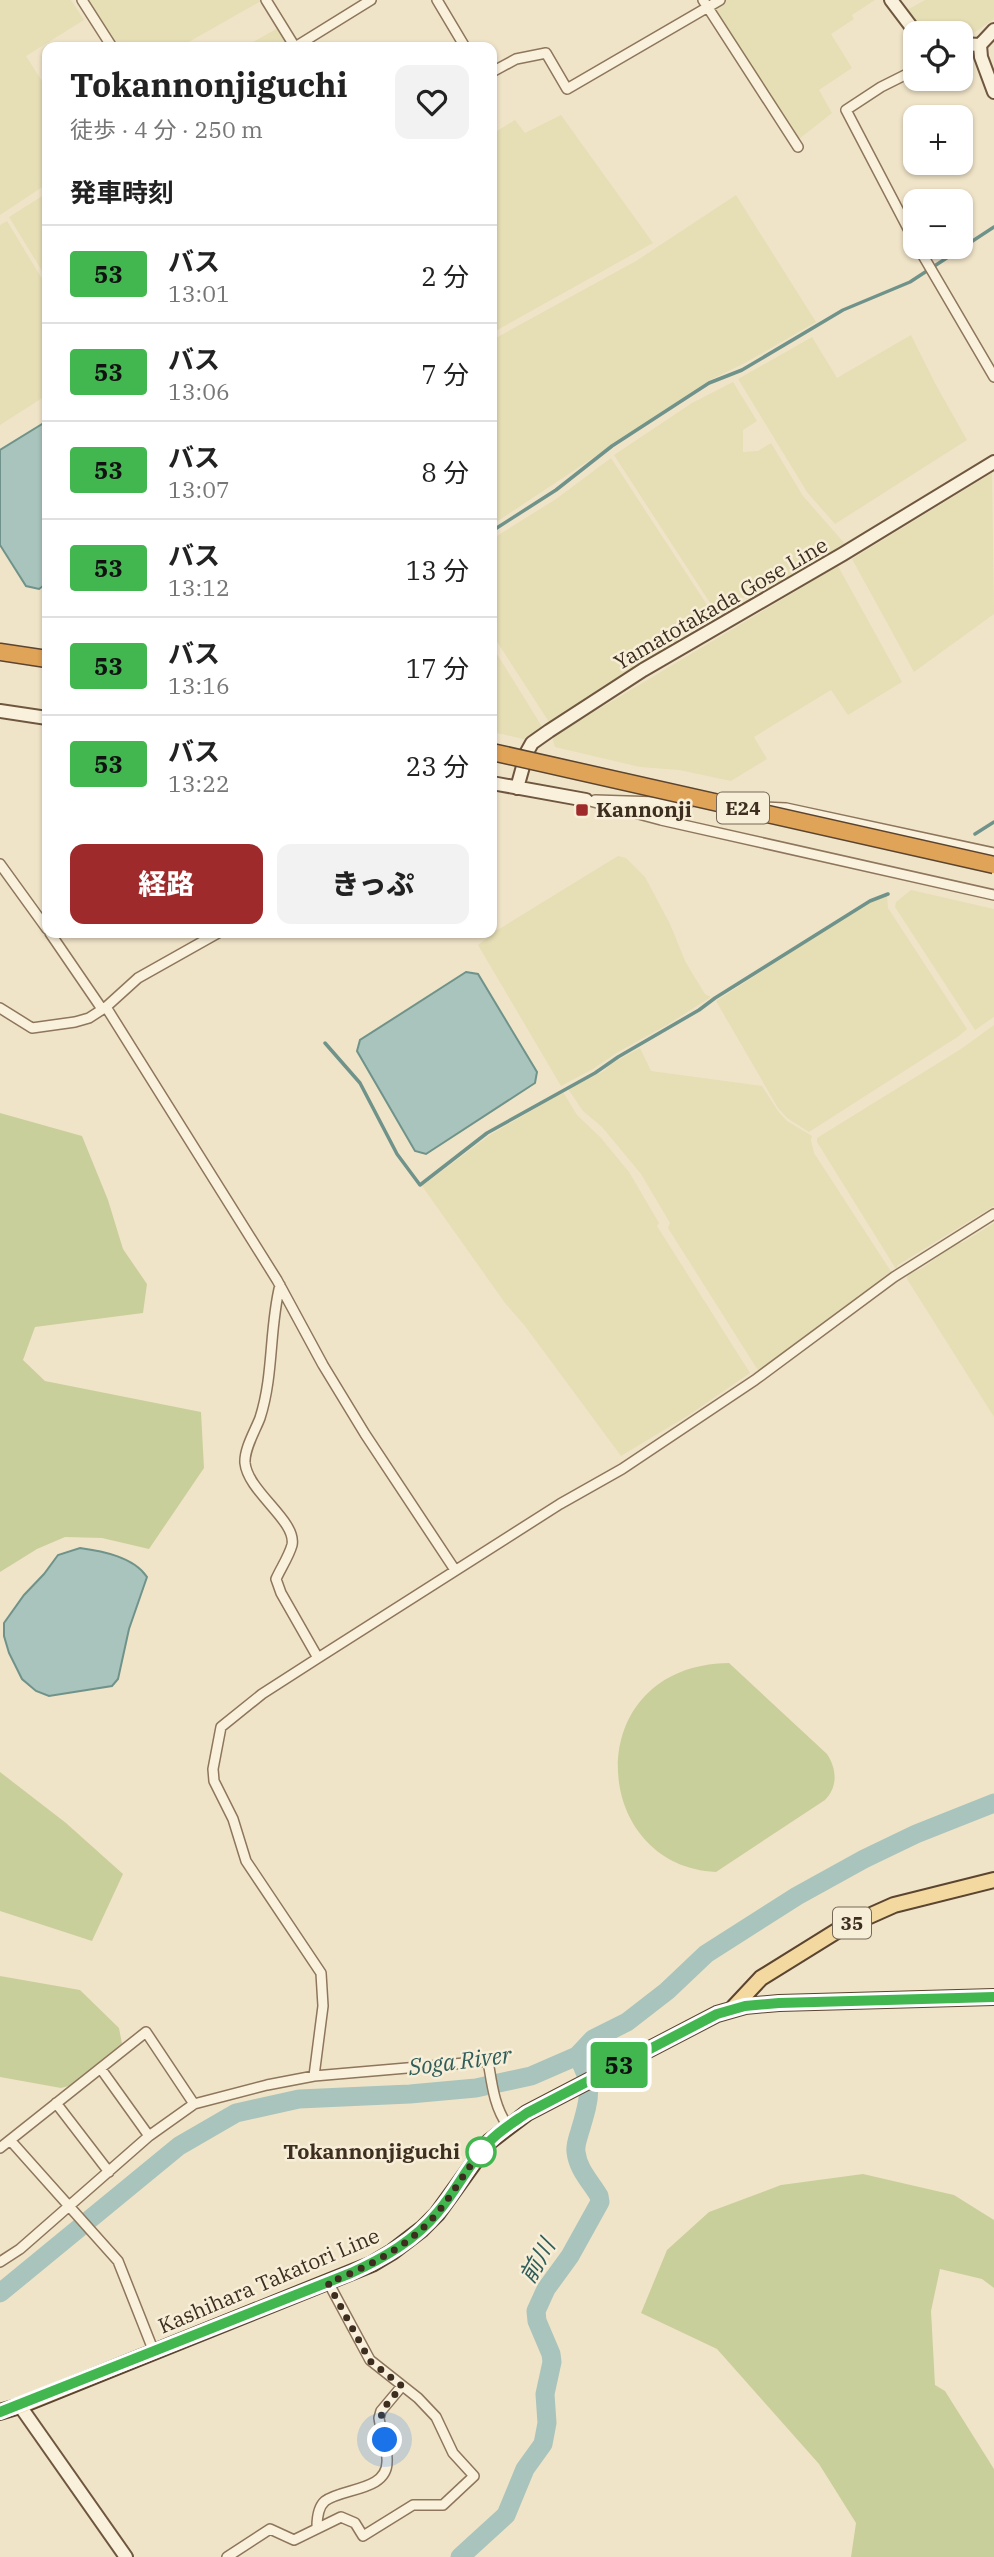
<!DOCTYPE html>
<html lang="ja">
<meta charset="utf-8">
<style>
:root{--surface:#fff;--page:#f2f2f2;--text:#222;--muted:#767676;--line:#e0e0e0;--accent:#9e2a2b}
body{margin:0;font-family:"IBM Plex Serif","Noto Sans JP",serif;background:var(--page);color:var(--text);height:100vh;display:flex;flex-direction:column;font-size:26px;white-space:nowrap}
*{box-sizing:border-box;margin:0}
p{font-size:23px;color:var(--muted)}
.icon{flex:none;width:38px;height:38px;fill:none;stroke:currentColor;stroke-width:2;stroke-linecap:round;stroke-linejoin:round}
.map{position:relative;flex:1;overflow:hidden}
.drawer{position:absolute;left:42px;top:42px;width:455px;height:896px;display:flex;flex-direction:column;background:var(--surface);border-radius:14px;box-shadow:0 2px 5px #0004}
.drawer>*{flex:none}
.badge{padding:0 14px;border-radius:5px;font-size:24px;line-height:46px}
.tools{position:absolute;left:903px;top:21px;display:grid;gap:14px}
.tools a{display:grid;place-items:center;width:70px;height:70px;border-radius:14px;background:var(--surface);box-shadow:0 2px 5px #0004;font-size:35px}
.you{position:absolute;width:35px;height:35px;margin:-18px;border:5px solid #fff;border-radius:50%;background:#1a73e8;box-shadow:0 0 0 10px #1a73e833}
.map>.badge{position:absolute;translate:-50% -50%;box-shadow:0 0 0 4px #fff}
h2{padding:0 28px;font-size:26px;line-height:63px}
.round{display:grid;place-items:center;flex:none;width:74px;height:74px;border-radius:14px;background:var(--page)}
.headline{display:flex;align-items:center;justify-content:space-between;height:119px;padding:0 28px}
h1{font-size:33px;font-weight:800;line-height:52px}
.action{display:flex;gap:14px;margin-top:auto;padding:14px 28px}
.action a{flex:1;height:80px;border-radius:14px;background:var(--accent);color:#fff;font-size:28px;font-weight:800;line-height:80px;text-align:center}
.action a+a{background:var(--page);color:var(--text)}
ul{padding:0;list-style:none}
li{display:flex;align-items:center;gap:21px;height:98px;padding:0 28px;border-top:2px solid var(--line)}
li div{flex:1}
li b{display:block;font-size:26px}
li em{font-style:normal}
li .badge{min-width:77px;font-weight:700;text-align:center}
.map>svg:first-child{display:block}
</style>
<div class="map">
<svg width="994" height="2557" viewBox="0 0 994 2557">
<rect width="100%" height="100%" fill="#f0e4c8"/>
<path fill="#e6deb5" d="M0,0H71L84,20L26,56L47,89V184L0,215Z
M86,0H261V1L180,47H116Z
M726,0H875L852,15L854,19L831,34L852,68L819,90L832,113L794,143L716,11V7Z
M925,0H994V19L968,37H961V33H930L917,24L907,10Z
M278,28L287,45L283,47H244Z
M561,115L653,243L492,333V134L515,120L525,133Z
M47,193V279L9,217Z
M736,195L816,322L745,363L710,380L492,525V340L636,261Z
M7,221L47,287V395L0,425V225Z
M911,335L936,385L967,440L835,524L807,492L738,379L812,337L837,378Z
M733,382L757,421L743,430V452L758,451L771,443L803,496L846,545L776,585L714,609L614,455L692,403Z
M611,458L711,611L674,632L680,643L549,722L492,634V539L556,499Z
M992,473L994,614L914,672L852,559Z
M838,566L902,682L848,715L831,690L754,737L767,759L731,781L679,770L640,767L555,747L552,737Z
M492,646L541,725L542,728L523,739L492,732Z
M618,856L626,858L645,877L670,924L686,963L705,994L711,997L667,1025L618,1052L593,1069L561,1086L478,945L496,931Z
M911,890L994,909V1017L975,1030L895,907L896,902Z
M887,895L888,908L967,1029L959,1036L809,1132L787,1118L778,1108L716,1001L861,907Z
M994,1025V1206L898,1265L896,1269L817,1142V1138L961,1049Z
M640,1048L651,1071L762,1086L778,1111L787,1121L812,1136L811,1140L814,1153L892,1273L890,1278L759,1372L668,1228L670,1223L641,1174L602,1127L583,1111L568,1089L604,1071L611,1064Z
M563,1092L577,1115L601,1138L629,1172L659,1223L657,1226L750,1373L689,1415L621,1456L525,1326L505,1303L422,1186L490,1135Z
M994,1223V1417L907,1279L908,1274L921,1269L959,1242L962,1243Z"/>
<path fill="#c9cf9b" d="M0,1113L82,1136L108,1200L123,1249L147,1284L143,1313L35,1327L23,1360L45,1381L201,1412L204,1468L149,1549L102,1538L65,1537L37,1549L0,1572Z
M729,1663L827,1754C837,1769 838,1787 825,1800L716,1872C588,1866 578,1665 729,1663Z
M0,1772L66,1823L123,1874L92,1941L0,1911Z
M0,1976L80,1990L119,2028L124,2054L92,2080L61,2088L0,2077Z
M863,2174L954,2195L994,2220V2288L982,2279L940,2269L931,2311L935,2385L945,2391L994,2469V2557H851L856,2523L819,2464L717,2349L641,2313L667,2250L709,2212L781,2185Z"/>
<path fill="#a9c4bc" stroke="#6f938a" stroke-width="2" d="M47,421V583L39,589L26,586L0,545V450Z
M466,972L478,974L537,1072L535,1083L426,1154L415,1151L357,1051L360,1040Z
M80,1548C102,1551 134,1557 147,1577L129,1629L118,1679L112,1686L49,1696L36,1691L22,1679L9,1653L4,1636V1623L24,1595L44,1574L58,1555Z"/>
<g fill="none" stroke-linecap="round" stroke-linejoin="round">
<path stroke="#6f938a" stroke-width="3.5" d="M492,531L556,490L612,446L709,383L742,370L843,310L910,282L994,227
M975,834L994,822
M325,1043L360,1083L397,1154L420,1185L487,1133L595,1073L618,1057L699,1010L715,998L870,901L888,894"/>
<path stroke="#a9c4bc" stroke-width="19" d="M0,2293L179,2146L236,2113L299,2099L410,2094L476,2088L531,2076L577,2056L593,2039L627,2022L667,1991L706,1954L797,1896L864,1859L916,1834L994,1803
M460,2557L506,2515L525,2469L543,2444L547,2423L545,2394L552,2362L551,2354L537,2321L536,2311L546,2289L570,2256L600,2202L599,2196C591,2182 578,2170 576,2152C575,2145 578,2138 580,2131C589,2100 595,2085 577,2056"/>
<g stroke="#8d765c" stroke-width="12">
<path id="street" d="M82,0L112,47
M266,0L295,47
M437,0L465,47
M703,0L798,147
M295,47L371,0
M915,70L881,87L846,110L915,242
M492,72L516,59L546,53L567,89L720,0
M918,247L994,377
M586,800L661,820L994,895
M595,800L689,803
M763,807L786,808L994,853
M0,864L47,929
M50,933L102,1009
M106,1007L277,1280L323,1365L365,1434L455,1570
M0,1008L32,1028L75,1022L89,1018L106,1007L138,978L218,933
M280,1285C269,1329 274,1374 260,1418C255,1431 244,1449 245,1463C248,1492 297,1521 292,1545C289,1556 281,1568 276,1579L281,1593L318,1658
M101,2069L149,2136
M314,2076L323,2006L321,1973L246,1861L233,1819L214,1781L213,1769L221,1727L262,1694L318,1658L560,1504L622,1469L755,1380L894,1277L994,1214
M56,2103L109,2172
M10,2140L118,2261L154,2352
M0,2148L146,2032L194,2104
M0,2262L20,2249L149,2136L194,2104L267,2085L314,2076L488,2061C492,2084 494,2107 508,2126
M317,2527C317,2518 318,2507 325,2501C342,2488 387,2491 387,2462C388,2447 381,2433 379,2418L381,2411L402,2386
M227,2557L270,2529L294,2540L341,2517L355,2523L363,2536L413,2505H443L474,2476L453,2453L436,2417L418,2398L370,2360L328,2282"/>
</g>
<g stroke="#6f573f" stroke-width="16">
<path id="secondary" d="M891,0L916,33
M994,30L980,45L981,57L994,92
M961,44L980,45
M0,711L47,718
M492,783L586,800
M517,788L527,752L532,743L549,731L643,670L843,554L994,462
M20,2406L126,2557"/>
</g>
<g stroke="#5b4430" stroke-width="18">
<path id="primary" d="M732,2009L761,1978L840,1929L894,1905L994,1880
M0,2412L20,2406L372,2264L392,2252L422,2229L437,2214L489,2142L527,2113L717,2014L745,2006L779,2003L994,1997"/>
</g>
<g stroke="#5b4430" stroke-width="19">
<path id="highway" d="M0,652L47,659"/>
</g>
<use href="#street" stroke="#faf1dc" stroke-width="9"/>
<use href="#secondary" stroke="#faf1dc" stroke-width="12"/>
<use href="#primary" stroke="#f3d9a0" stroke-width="14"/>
<use href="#highway" stroke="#e0a458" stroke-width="16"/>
<g stroke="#5b4430" stroke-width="19" stroke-linecap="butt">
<path id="highway-bridge" d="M492,752L994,865"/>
</g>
<use href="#highway-bridge" stroke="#e0a458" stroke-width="16"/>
</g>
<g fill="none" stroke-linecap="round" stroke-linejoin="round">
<g stroke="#fff" stroke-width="16">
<path id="line" d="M0,2412L351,2273C384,2258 415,2240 438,2212C457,2190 469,2163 489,2142C500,2130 514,2122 527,2113L717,2014L745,2006L779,2003L994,1997"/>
</g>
<use href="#line" stroke="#42b750" stroke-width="10"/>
<path stroke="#3d2e20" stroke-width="7" stroke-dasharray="0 12.6" d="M385,2440C375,2412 384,2408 402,2386L370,2361L328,2283C369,2266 409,2247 438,2212C453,2194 469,2165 481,2152"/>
</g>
<rect fill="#9e2a2b" stroke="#f7eed8" stroke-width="2.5" x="575" y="803" width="14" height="14" rx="3.5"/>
<circle fill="#fff" stroke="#42b750" stroke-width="3.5" cx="481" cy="2152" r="14"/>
<g text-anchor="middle" stroke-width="5" stroke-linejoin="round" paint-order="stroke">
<g fill="#f7eed8" stroke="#756857" stroke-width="2">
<rect x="717" y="792.5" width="52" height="31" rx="5"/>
<rect x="833" y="1907.5" width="38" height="31" rx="5"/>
</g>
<g font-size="19" font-weight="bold" fill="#3d2e20">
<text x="743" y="815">E24</text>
<text x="852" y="1930">35</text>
</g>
<g font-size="21" fill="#3d2e20" stroke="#f7eed8">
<text transform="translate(721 604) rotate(-30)" y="7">Yamatotakada Gose Line</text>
<text transform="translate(269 2281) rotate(-23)" y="7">Kashihara Takatori Line</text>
</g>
<g font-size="21" font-weight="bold" fill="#3d2e20" stroke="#f7eed8" text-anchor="start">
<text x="596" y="817">Kannonji</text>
</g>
<g font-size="21" font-weight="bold" fill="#3d2e20" stroke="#f7eed8" text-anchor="end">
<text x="460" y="2159">Tokannonjiguchi</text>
</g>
<g font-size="23" font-style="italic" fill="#2f5d5a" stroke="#f7eed8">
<text transform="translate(460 2061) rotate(-7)" y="8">Soga River</text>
<text transform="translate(537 2261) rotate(-60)" y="8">前川</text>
</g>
</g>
</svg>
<div class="tools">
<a><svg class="icon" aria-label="locate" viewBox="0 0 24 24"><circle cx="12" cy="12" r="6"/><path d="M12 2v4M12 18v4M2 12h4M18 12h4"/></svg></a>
<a>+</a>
<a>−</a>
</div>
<div class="you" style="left:385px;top:2440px"></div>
<b class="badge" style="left:619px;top:2065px;background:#42b750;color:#111">53</b>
<section class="drawer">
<div class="headline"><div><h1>Tokannonjiguchi</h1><p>徒歩 · 4 分 · 250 m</p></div><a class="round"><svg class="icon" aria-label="heart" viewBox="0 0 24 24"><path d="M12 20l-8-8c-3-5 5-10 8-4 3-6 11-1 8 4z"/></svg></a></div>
<h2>発車時刻</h2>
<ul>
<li><span class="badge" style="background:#42b750;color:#111">53</span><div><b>バス</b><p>13:01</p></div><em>2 分</em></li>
<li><span class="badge" style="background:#42b750;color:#111">53</span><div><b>バス</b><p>13:06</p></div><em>7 分</em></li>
<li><span class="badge" style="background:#42b750;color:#111">53</span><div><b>バス</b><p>13:07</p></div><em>8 分</em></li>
<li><span class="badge" style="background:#42b750;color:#111">53</span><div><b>バス</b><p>13:12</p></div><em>13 分</em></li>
<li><span class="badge" style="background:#42b750;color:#111">53</span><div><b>バス</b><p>13:16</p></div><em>17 分</em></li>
<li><span class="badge" style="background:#42b750;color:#111">53</span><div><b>バス</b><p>13:22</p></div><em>23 分</em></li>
</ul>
<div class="action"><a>経路</a><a>きっぷ</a></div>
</section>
</div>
